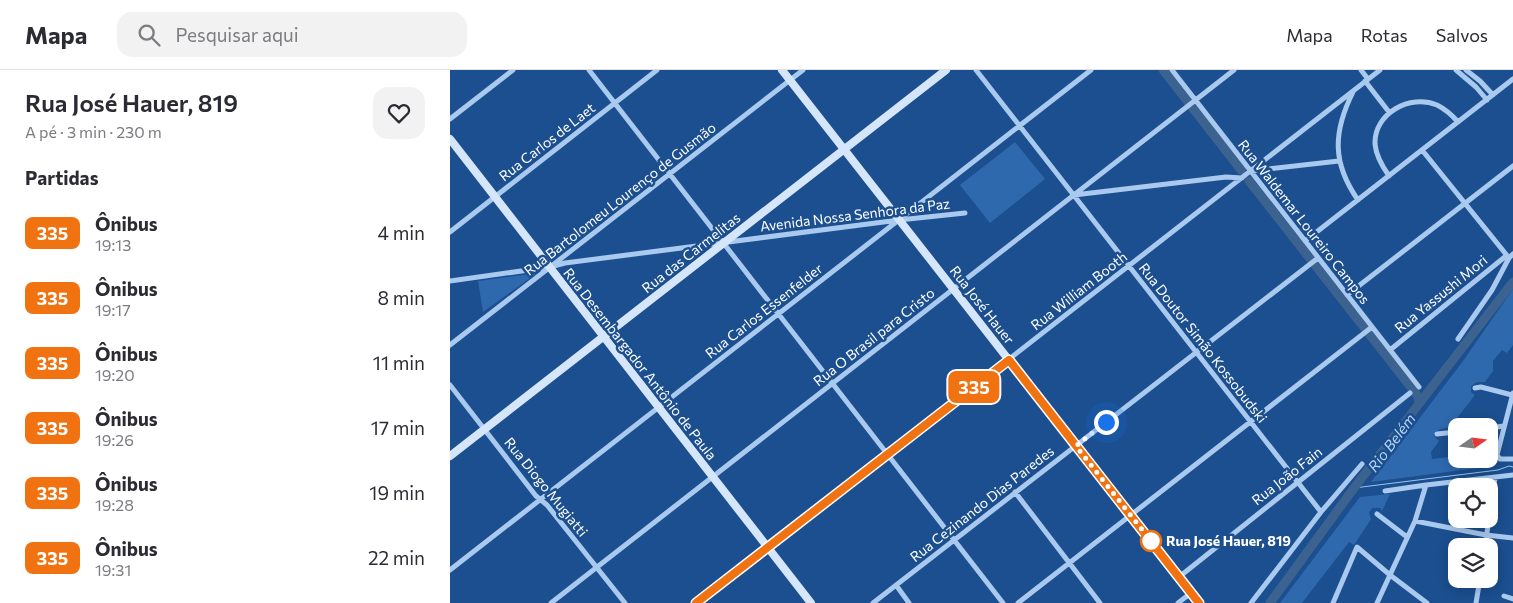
<!DOCTYPE html>
<html lang="pt">
<meta charset="utf-8">
<style>
:root{--surface:#fff;--page:#f2f2f3;--text:#2b2b33;--muted:#7c7c81;--line:#e1e1e2}
body{margin:0;font-family:Commissioner,sans-serif;background:var(--page);color:var(--text);height:100vh;display:flex;flex-direction:column;font-size:19px;white-space:nowrap}
*{box-sizing:border-box;margin:0}
p{font-size:16px;color:var(--muted)}
.icon{flex:none;width:28px;height:28px;fill:none;stroke:currentColor;stroke-width:2;stroke-linecap:round;stroke-linejoin:round}
.map{position:relative;flex:1;overflow:hidden}
.details{display:flex;flex-direction:column;background:var(--surface);width:450px}
.details>*{flex:none}
.badge{padding:0 10px;border-radius:8px;font-size:18px;line-height:32px}
.needle{width:32px;rotate:76deg}
.tools{position:absolute;left:998px;top:348px;display:grid;gap:10px}
.tools a{display:grid;place-items:center;width:50px;height:50px;border-radius:10px;background:var(--surface);box-shadow:0 2px 12px #0003;font-size:25px}
.you{position:absolute;width:25px;height:25px;margin:-12px;border:4px solid #fff;border-radius:50%;background:#1a73e8;box-shadow:0 0 0 8px #1a73e833}
.map>.badge{position:absolute;translate:-50% -50%;box-shadow:0 0 0 2px #fff}
h2{padding:0 25px;font-size:19px;line-height:45px}
.round{display:grid;place-items:center;flex:none;width:52px;height:52px;border-radius:15px;background:var(--page)}
.head{display:flex;align-items:center;justify-content:space-between;height:85px;padding:0 25px}
h1{font-size:24px;font-weight:600;line-height:38px}
ul{padding:0;list-style:none}
li{display:flex;align-items:center;gap:15px;height:65px;padding:0 25px}
li div{flex:1}
li b{display:block;font-size:19px}
li em{font-style:normal}
li .badge{min-width:55px;font-weight:700;text-align:center}
header{display:flex;align-items:center;gap:30px;box-sizing:border-box;height:70px;padding:0 25px;background:var(--surface);border-bottom:1px solid var(--line)}
header strong{font-size:24px}
nav{display:flex;gap:28px;margin-inline-start:auto;font-size:18px}
.search{width:350px;height:45px;background:var(--page);display:flex;align-items:center;gap:12px;box-sizing:border-box;padding:0 18px;border-radius:15px;color:var(--muted);font-size:19px}
main{display:flex;flex:1;min-height:0}
.map>svg:first-child{display:block}
</style>
<header>
<strong>Mapa</strong>
<div class="search"><svg class="icon" aria-label="search" viewBox="0 0 24 24"><circle cx="10" cy="10" r="6"/><path d="M15 15l6 6"/></svg>Pesquisar aqui</div>
<nav><a>Mapa</a><a>Rotas</a><a>Salvos</a></nav>
</header>
<main>
<section class="details">
<div class="head"><div><h1>Rua José Hauer, 819</h1><p>A pé · 3 min · 230 m</p></div><a class="round"><svg class="icon" aria-label="heart" viewBox="0 0 24 24"><path d="M12 20l-8-8c-3-5 5-10 8-4 3-6 11-1 8 4z"/></svg></a></div>
<h2>Partidas</h2>
<ul>
<li><span class="badge" style="background:#f17210;color:#fff">335</span><div><b>Ônibus</b><p>19:13</p></div><em>4 min</em></li>
<li><span class="badge" style="background:#f17210;color:#fff">335</span><div><b>Ônibus</b><p>19:17</p></div><em>8 min</em></li>
<li><span class="badge" style="background:#f17210;color:#fff">335</span><div><b>Ônibus</b><p>19:20</p></div><em>11 min</em></li>
<li><span class="badge" style="background:#f17210;color:#fff">335</span><div><b>Ônibus</b><p>19:26</p></div><em>17 min</em></li>
<li><span class="badge" style="background:#f17210;color:#fff">335</span><div><b>Ônibus</b><p>19:28</p></div><em>19 min</em></li>
<li><span class="badge" style="background:#f17210;color:#fff">335</span><div><b>Ônibus</b><p>19:31</p></div><em>22 min</em></li>
</ul>
</section>
<div class="map">
<svg width="1063" height="533" viewBox="0 0 1063 533">
<rect width="100%" height="100%" fill="#1b4f8f"/>
<path fill="#2e69ad" d="M565,72L595,109L540,153L510,115Z
M87,203L33,242L28,211Z
M1063,219V275L1057,283L1052,280L1043,291V301L1035,312H1027L1021,316V322L1025,325L1000,357L988,360L984,366L989,371L981,382L982,389L999,387L1000,393L1043,390V396L921,412L1013,291Z
M940,424L932,441L930,438H922L919,443L921,449L904,475L899,472L852,533H830L910,427Z"/>
<g fill="none" stroke-linecap="round" stroke-linejoin="round">
<path stroke="#9cc4f0" stroke-width="1" d="M904,418L1048,400L1059,396L1063,397"/>
<path stroke="#3c6290" stroke-width="9" d="M713,0L791,100
M799,111L967,325L969,332
M820,533L904,418L1063,212"/>
<path stroke="#a9c9ee" stroke-width="5" d="M139,0L553,533
M526,0L871,442
M722,0L969,317
M911,0L918,9
M1006,0L1026,17L1037,30
M1016,0L1030,11L1043,25
M915,11L939,42
M903,22C883,62 882,93 908,130
M0,49L63,0
M972,80L1059,188
M801,101L889,91
M939,106C932,96 926,86 925,74C924,43 960,24 987,35C995,39 1002,45 1008,52
M624,125L776,107L792,108
M0,162L207,0
M855,171L1063,9
M0,211L100,197L115,193L449,150L515,143
M897,225L1063,96
M1008,269L1042,220L1059,188L1063,184
M0,275L353,0
M940,280L1056,186
M0,315L86,426L97,435L175,533
M1025,318L1031,317L1062,325
M1063,323L1047,385L1050,389H1063
M1039,358L1054,356
M987,364L1006,362
M1039,379L1048,378
M935,421L976,415L1063,405
M565,422L650,533
M927,444L957,467
M965,451L1036,465L1063,468
M1035,476L1045,408
M0,500L641,0
M729,507L960,323
M446,515L459,533
M1054,526L1063,529
M101,533L784,0
M246,533L930,0
M423,533L868,188
M568,533L922,257
M728,533L741,523
M801,533L871,442L912,394
M883,533L907,477L940,505L977,533
M927,533L965,451L976,415
M1026,533L1030,509"/>
<path stroke="#d6e6fa" stroke-width="8" d="M332,0L749,533
M0,69L361,533
M0,386L496,0"/>
</g>
<g fill="none" stroke-linecap="round" stroke-linejoin="round">
<g stroke="#fff" stroke-width="11">
<path id="line" d="M246,533L559,290L749,533"/>
</g>
<use href="#line" stroke="#f17210" stroke-width="8"/>
<path stroke="#fff" stroke-width="5" stroke-dasharray="0 9" d="M656,352L626,376L701,471"/>
</g>
<circle fill="#fff" stroke="#f17210" stroke-width="2.5" cx="701" cy="471" r="10"/>
<g text-anchor="middle" stroke-width="5" stroke-linejoin="round" paint-order="stroke">
<g font-size="14" fill="#fff" stroke="#1b4f8f">
<text transform="translate(97 72) rotate(-38)" y="5">Rua Carlos de Laet</text>
<text transform="translate(170 129) rotate(-38)" y="5">Rua Bartolomeu Lourenço de Gusmão</text>
<text transform="translate(405 145) rotate(-7)" y="5">Avenida Nossa Senhora da Paz</text>
<text transform="translate(854 152) rotate(52)" y="5">Rua Waldemar Loureiro Campos</text>
<text transform="translate(241 183) rotate(-38)" y="5">Rua das Carmelitas</text>
<text transform="translate(629 221) rotate(-38)" y="5">Rua William Booth</text>
<text transform="translate(991 224) rotate(-39)" y="5">Rua Yassushi Mori</text>
<text transform="translate(532 235) rotate(52)" y="5">Rua José Hauer</text>
<text transform="translate(314 241) rotate(-38)" y="5">Rua Carlos Essenfelder</text>
<text transform="translate(424 267) rotate(-38)" y="5">Rua O Brasil para Cristo</text>
<text transform="translate(753 273) rotate(52)" y="5">Rua Doutor Simão Kossobudski</text>
<text transform="translate(190 294) rotate(52)" y="5">Rua Desembargador Antônio de Paula</text>
<text transform="translate(837 406) rotate(-38)" y="5">Rua João Fain</text>
<text transform="translate(96 417) rotate(51)" y="5">Rua Diogo Mugiatti</text>
<text transform="translate(532 434) rotate(-38)" y="5">Rua Cezinando Dias Paredes</text>
</g>
<g font-size="14" font-weight="bold" fill="#fff" stroke="#1b4f8f" text-anchor="start">
<text x="716" y="476">Rua José Hauer, 819</text>
</g>
<g font-size="15" font-style="italic" fill="#b5d3f5" stroke="#1b4f8f">
<text transform="translate(942 373) rotate(-53)" y="5">Rio Belém</text>
</g>
</g>
</svg>
<div class="tools">
<a><svg class="needle" viewBox="-14 -14 28 28"><path d="M0-13l5 13h-10z" fill="#e53935"/><path d="M0 13l5-13h-10z" fill="#7c7c81"/></svg></a>
<a><svg class="icon" aria-label="locate" viewBox="0 0 24 24"><circle cx="12" cy="12" r="6"/><path d="M12 2v4M12 18v4M2 12h4M18 12h4"/></svg></a>
<a><svg class="icon" aria-label="layers" viewBox="0 0 24 24"><path d="M12 4l9 5-9 5-9-5zM3 14l9 5 9-5"/></svg></a>
</div>
<div class="you" style="left:656px;top:352px"></div>
<b class="badge" style="left:524px;top:317px;background:#f17210;color:#fff">335</b>
</div>
</main>
